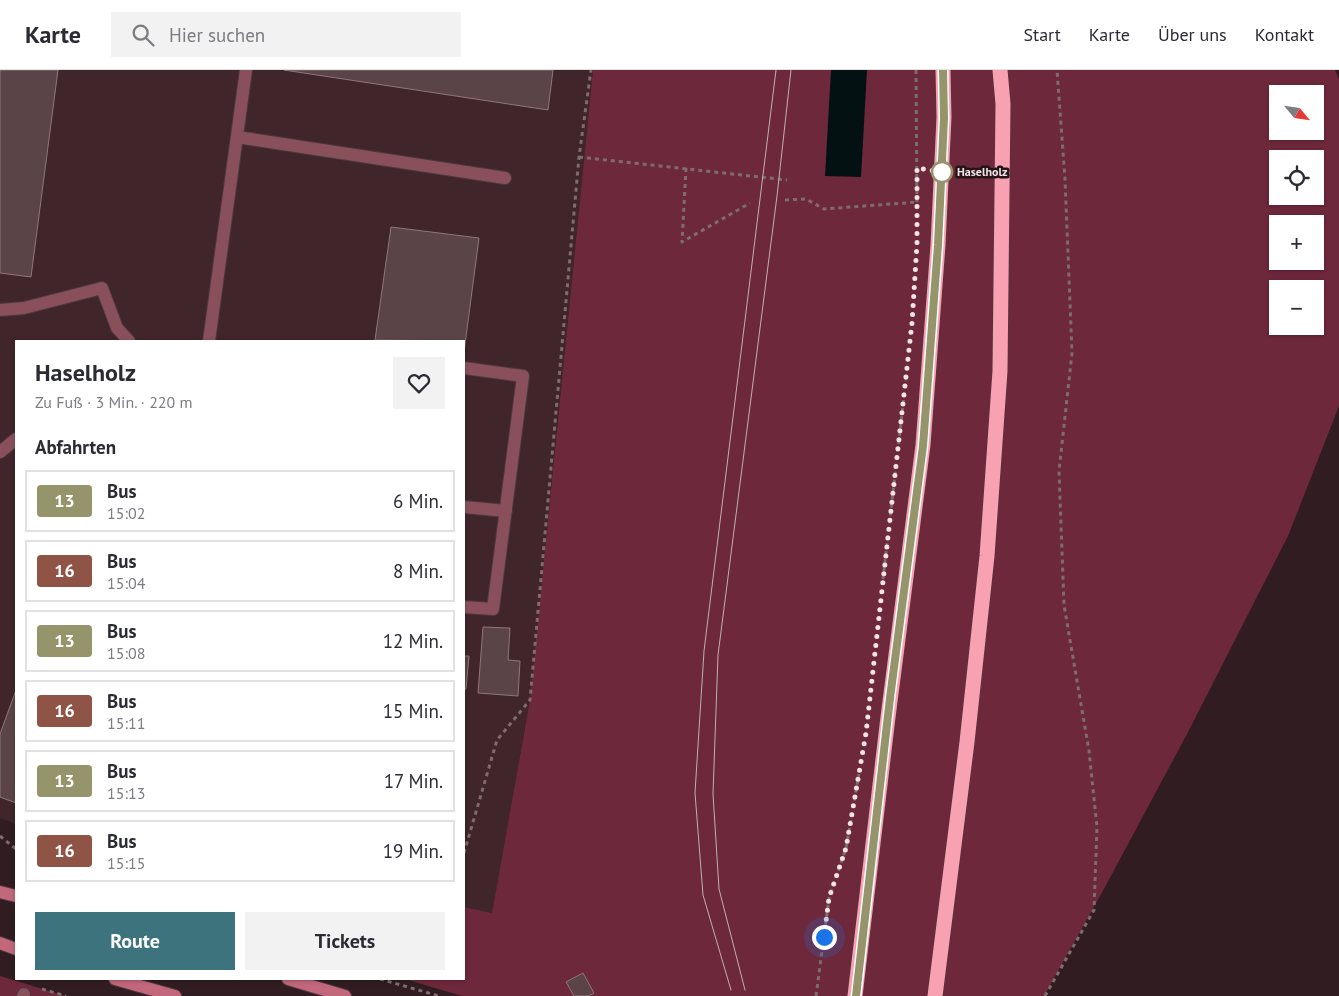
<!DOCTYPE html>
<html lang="de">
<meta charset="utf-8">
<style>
:root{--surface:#fff;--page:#f2f2f3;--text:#2b2b33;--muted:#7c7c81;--line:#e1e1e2;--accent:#3d737d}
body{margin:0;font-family:"PT Sans",sans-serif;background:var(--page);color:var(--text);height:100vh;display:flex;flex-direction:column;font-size:19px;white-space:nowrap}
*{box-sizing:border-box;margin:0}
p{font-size:16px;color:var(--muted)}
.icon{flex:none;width:28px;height:28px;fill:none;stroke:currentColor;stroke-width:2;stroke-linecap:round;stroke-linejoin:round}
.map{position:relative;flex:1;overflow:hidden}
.sheet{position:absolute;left:15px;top:270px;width:450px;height:640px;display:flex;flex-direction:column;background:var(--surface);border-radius:0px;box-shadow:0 1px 4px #0004}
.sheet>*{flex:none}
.badge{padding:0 10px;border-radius:4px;font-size:18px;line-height:32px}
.needle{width:32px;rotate:119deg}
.buttons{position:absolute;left:1269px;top:15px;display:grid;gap:10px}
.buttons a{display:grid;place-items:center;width:55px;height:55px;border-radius:0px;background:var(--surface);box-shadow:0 1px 4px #0004;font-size:25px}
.you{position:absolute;width:25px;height:25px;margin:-12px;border:4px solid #fff;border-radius:50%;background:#1a73e8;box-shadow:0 0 0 8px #1a73e833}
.map>.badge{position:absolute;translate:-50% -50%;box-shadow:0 0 0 2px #fff}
h2{padding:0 20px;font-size:19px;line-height:45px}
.round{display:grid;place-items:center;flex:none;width:52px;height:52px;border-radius:0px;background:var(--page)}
.headline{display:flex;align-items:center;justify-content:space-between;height:85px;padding:0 20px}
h1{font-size:24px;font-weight:700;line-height:38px}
.cta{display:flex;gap:10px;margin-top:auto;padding:10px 20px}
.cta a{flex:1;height:58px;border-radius:0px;background:var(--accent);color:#fff;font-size:20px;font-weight:700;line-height:58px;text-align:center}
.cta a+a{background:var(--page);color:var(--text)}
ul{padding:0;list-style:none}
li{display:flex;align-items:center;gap:15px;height:62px;margin:0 10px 8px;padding:0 10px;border:2px solid var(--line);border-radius:0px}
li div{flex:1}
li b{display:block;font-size:19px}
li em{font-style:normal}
li .badge{min-width:55px;font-weight:700;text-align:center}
header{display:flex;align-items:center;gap:30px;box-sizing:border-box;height:70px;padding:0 25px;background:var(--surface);border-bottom:1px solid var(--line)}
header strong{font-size:24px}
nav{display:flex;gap:28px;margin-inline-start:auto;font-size:18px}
.search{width:350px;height:45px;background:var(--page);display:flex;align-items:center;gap:12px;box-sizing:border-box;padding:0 18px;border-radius:0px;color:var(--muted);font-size:19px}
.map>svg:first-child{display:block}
</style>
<header>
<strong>Karte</strong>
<div class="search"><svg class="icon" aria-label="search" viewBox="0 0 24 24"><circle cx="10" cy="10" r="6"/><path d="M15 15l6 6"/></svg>Hier suchen</div>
<nav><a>Start</a><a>Karte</a><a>Über uns</a><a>Kontakt</a></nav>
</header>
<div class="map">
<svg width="1339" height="926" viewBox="0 0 1339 926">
<rect width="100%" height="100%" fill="#311d21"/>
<path fill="#40252b" d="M0,0H593L530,630L492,844L464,837V271H16V754L0,748Z"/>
<path fill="#6e283b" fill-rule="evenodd" d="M593,0H1335L1339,9V336L1288,466L1187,664L1105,817L1044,926H462L405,909H464V837L492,843L530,630ZM1278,24H1315V61H1278ZM1278,89H1315V126H1278ZM1278,154H1315V191H1278ZM1278,219H1315V256H1278Z
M0,906L66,926H0Z"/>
<path fill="#031113" d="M831,0H867L861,107L825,106Z"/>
<path fill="#5b4448" stroke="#90777b" d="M0,0H58L31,207L0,203Z
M284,0H553L548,40Z
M391,157L479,168L464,282V271L375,270Z
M483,557L510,558L508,590L520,591L518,626L478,623Z
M464,586H469L466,619H464Z
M16,620V733L0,727V664Z
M583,903L594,923L589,926H574L566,912Z"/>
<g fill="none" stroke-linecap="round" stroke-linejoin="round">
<g stroke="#4c393d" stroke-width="14">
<path id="lane" d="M237,67L505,108
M0,240L24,238L102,218L117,258L129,271
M209,271L246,0
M464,298L523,306L493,539L464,537
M0,382L16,369
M464,437L506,441
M23,926L24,924"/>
</g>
<g stroke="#4c393d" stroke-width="14">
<path id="secondary" d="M0,822L16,826
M0,873L16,879
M115,909L175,926
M288,909L345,926"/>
</g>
<g stroke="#4c393d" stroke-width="16">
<path id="highway" d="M855,926L888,647L923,375L938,175L944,47L943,0
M935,926L967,672L987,486L1000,301L1003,34L1000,0"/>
</g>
<path stroke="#7e6c6f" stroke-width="3" stroke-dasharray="4 4" stroke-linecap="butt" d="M916,0L917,139
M579,87L787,110
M686,98L682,172L750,133
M785,130L806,129L824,139L918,132
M883,509L906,309
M0,766L16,779
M464,783L497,670L530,630L579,87L591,0
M380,909L439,926
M42,919L66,926
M816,926L829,828L846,778L859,704
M1045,926L1094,840L1097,757L1089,681L1064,535L1059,401L1072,283L1065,109L1057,0"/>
<use href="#lane" stroke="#89505c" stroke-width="12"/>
<use href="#secondary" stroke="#c3677c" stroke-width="12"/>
<use href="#highway" stroke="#f7a1b2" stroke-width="15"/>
<path stroke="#c0b0b3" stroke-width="1" d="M731,920L703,825L695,723L704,581L776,0
M745,920L719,819L713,724L718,585L777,126L791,0"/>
</g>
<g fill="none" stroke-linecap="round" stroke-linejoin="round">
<g stroke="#fff" stroke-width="11">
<path id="line" d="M856,926L890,628L923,376L938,175L944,48L943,0"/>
</g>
<use href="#line" stroke="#96946b" stroke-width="8"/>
<path stroke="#f2e4e6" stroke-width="5" stroke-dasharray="0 9" d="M824,867L829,828L846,778L866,663L912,253L917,174V98L942,102"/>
</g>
<circle fill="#fff" stroke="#96946b" stroke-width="2.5" cx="942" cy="102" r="10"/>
<g text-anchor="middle" stroke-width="5" stroke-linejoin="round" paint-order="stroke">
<g font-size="12" font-weight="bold" fill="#f2e4e6" stroke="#271418" text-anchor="start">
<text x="957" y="106">Haselholz</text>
</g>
</g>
</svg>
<div class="buttons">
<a><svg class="needle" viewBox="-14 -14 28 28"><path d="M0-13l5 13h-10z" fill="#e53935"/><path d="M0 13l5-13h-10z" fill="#7c7c81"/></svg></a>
<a><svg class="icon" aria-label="locate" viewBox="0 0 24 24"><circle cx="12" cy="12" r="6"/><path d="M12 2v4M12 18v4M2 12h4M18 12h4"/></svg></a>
<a>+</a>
<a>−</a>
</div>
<div class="you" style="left:824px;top:867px"></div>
<section class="sheet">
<div class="headline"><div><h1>Haselholz</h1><p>Zu Fuß · 3 Min. · 220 m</p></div><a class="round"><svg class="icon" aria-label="heart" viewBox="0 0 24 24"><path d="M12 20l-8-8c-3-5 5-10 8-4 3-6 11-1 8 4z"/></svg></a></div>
<h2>Abfahrten</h2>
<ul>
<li><span class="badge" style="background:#96946b;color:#fff">13</span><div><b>Bus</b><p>15:02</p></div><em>6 Min.</em></li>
<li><span class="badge" style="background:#8f5445;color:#fff">16</span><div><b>Bus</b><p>15:04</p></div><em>8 Min.</em></li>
<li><span class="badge" style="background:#96946b;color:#fff">13</span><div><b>Bus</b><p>15:08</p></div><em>12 Min.</em></li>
<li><span class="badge" style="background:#8f5445;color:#fff">16</span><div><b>Bus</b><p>15:11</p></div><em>15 Min.</em></li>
<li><span class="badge" style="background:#96946b;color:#fff">13</span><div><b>Bus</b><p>15:13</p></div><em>17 Min.</em></li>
<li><span class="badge" style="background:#8f5445;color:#fff">16</span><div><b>Bus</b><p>15:15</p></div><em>19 Min.</em></li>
</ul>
<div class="cta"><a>Route</a><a>Tickets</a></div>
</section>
</div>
